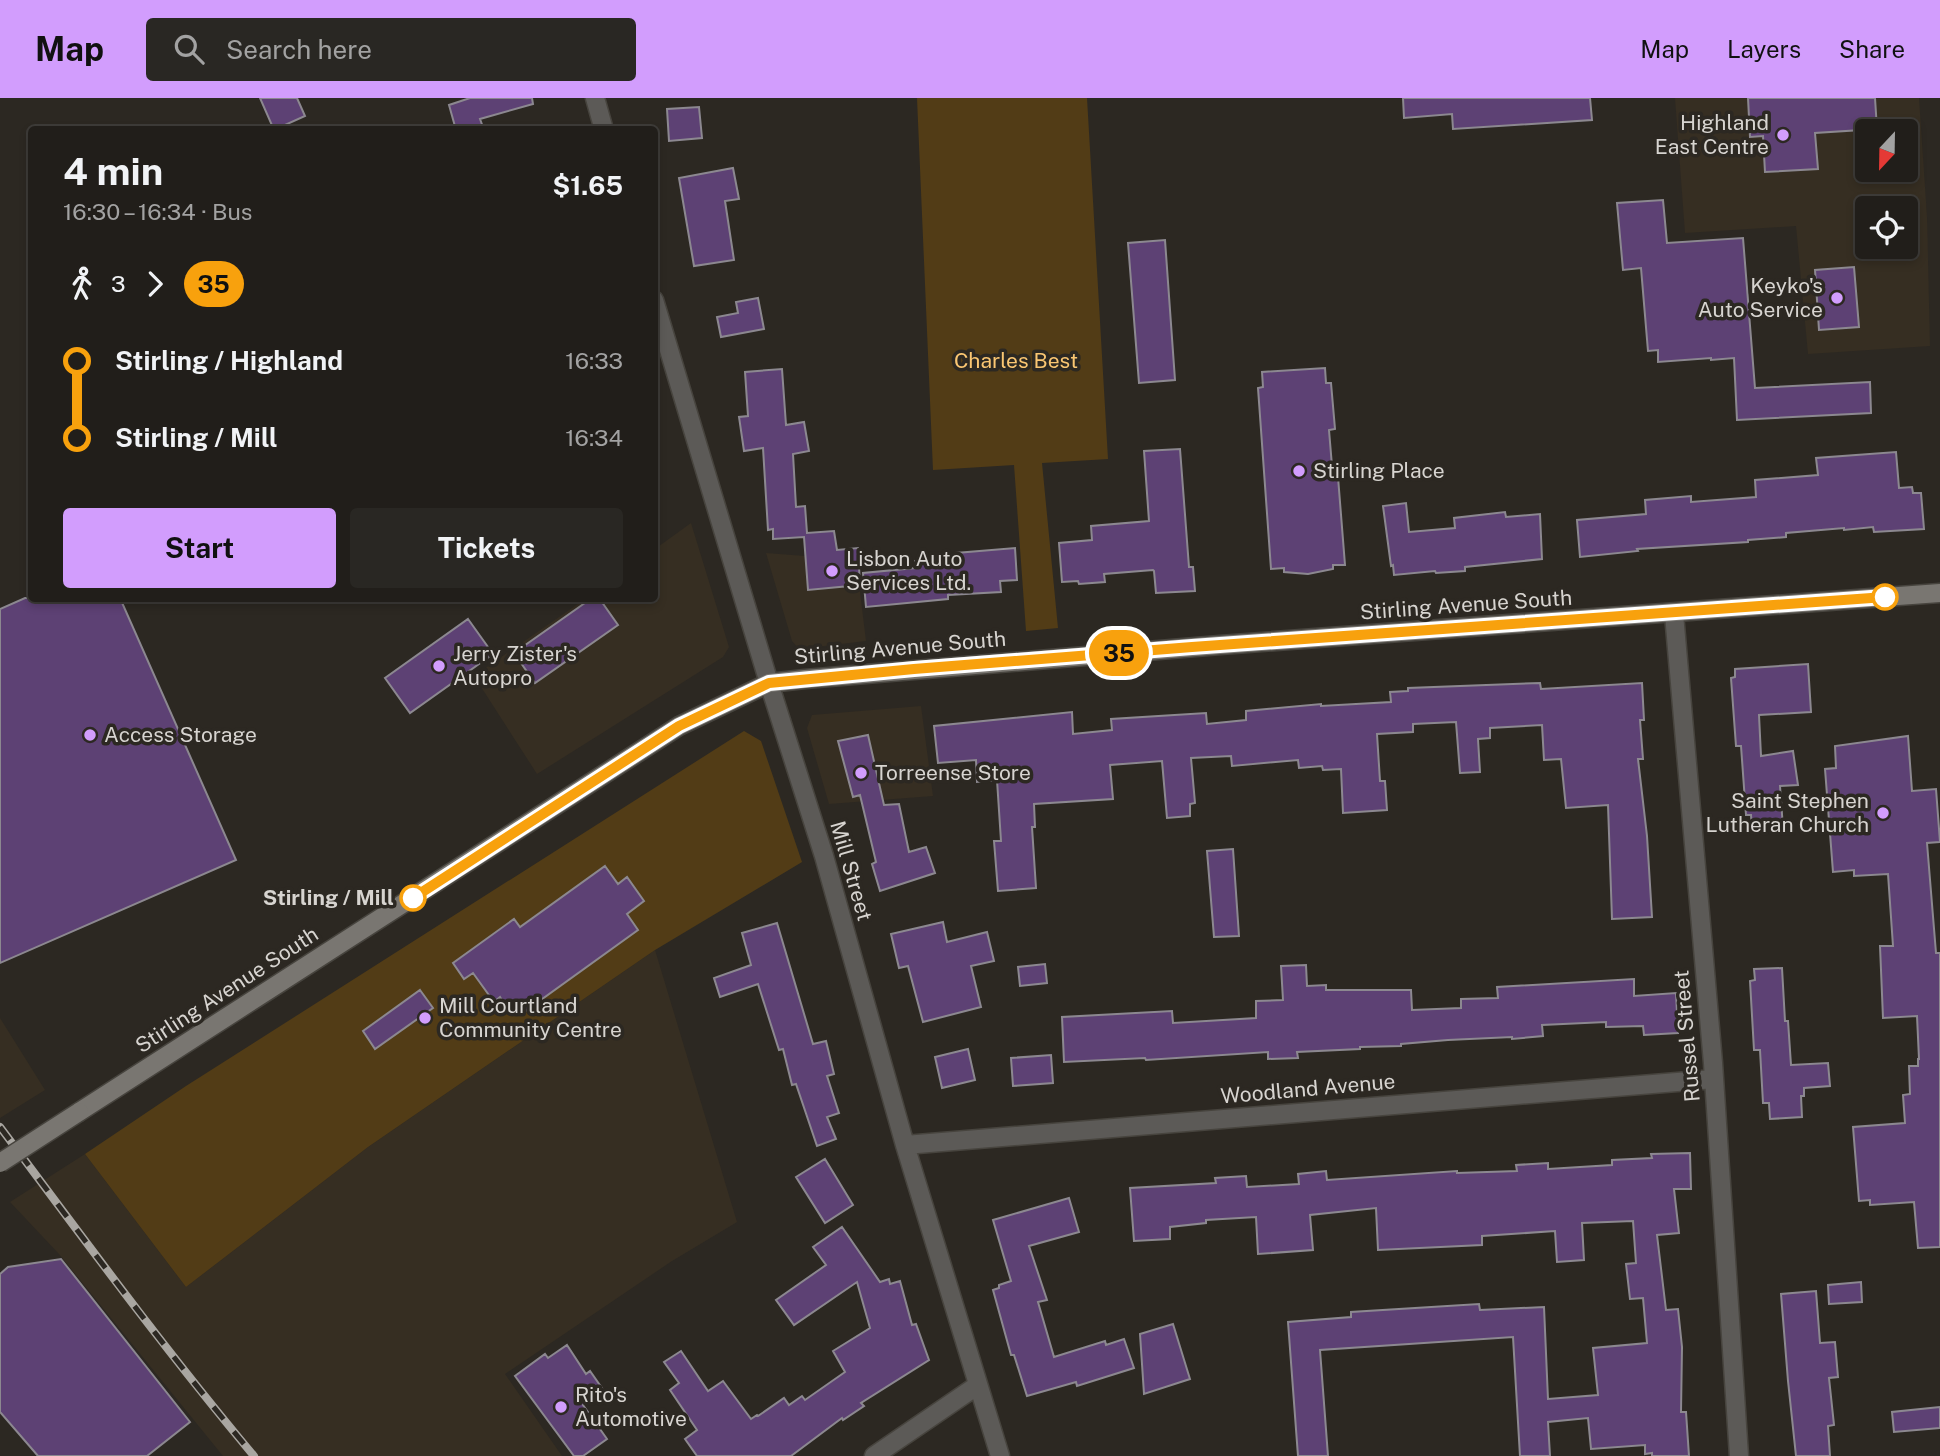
<!DOCTYPE html>
<meta charset="utf-8">
<style>
:root{--surface:#211e1a;--page:#292723;--text:#f1f3f6;--muted:#a2a2a2;--line:#3e3c39;--accent:#d29dfd}
body{margin:0;font-family:"Public Sans",sans-serif;background:var(--page);color:var(--text);height:100vh;display:flex;flex-direction:column;font-size:26px;white-space:nowrap}
*{box-sizing:border-box;margin:0}
p{font-size:23px;color:var(--muted)}
.icon{flex:none;width:38px;height:38px;fill:none;stroke:currentColor;stroke-width:2;stroke-linecap:round;stroke-linejoin:round}
.map{position:relative;flex:1;overflow:hidden}
.panel{position:absolute;left:28px;top:28px;width:630px;height:476px;display:flex;flex-direction:column;background:var(--surface);border-radius:7px;box-shadow:0 4px 10px #0003,0 0 0 2px var(--line)}
.panel>*{flex:none}
.badge{padding:0 14px;border-radius:23px;font-size:24px;line-height:46px}
.needle{width:46px;rotate:202deg}
.controls{position:absolute;left:1855px;top:21px;display:grid;gap:14px}
.controls a{display:grid;place-items:center;width:63px;height:63px;border-radius:7px;background:var(--surface);box-shadow:0 4px 10px #0003,0 0 0 2px var(--line);font-size:35px}
.map>.badge{position:absolute;translate:-50% -50%;box-shadow:0 0 0 4px #fff}
.legs{display:flex;align-items:center;gap:10px;height:77px;padding:0 35px;font-size:23px}
.legs p{margin-inline-start:auto}
.summary{display:flex;align-items:center;justify-content:space-between;height:119px;padding:0 35px}
h1{font-size:38px;font-weight:700;line-height:52px}
.button{display:flex;gap:14px;margin-top:auto;padding:14px 35px}
.button a{flex:1;height:80px;border-radius:7px;background:var(--accent);color:#111;font-size:28px;font-weight:700;line-height:80px;text-align:center}
.button a+a{background:var(--page);color:var(--text)}
ul{padding:0 35px;list-style:none}
li{display:flex;align-items:center;gap:24px;height:77px;font-size:26px}
li i{display:grid;place-items:center;width:10px;height:100%;margin:0 9px;background:currentColor}
li i::after{content:'';width:18px;height:18px;margin:-9px;border:5px solid;border-radius:50%;background:var(--surface)}
li p{margin-inline-start:auto}
li:first-child i{background:linear-gradient(#0000 50%,currentColor 0)}
li:last-child i{background:linear-gradient(currentColor 50%,#0000 0)}
header{display:flex;align-items:center;gap:42px;box-sizing:border-box;height:98px;padding:0 35px;background:var(--accent);color:#111}
header strong{font-size:33px}
nav{display:flex;gap:38px;margin-inline-start:auto;font-size:24px}
.search{width:490px;height:63px;background:var(--page);display:flex;align-items:center;gap:18px;box-sizing:border-box;padding:0 24px;border-radius:7px;color:var(--muted);font-size:26px}
.map>svg:first-child{display:block}
</style>
<header>
<strong>Map</strong>
<div class="search"><svg class="icon" aria-label="search" viewBox="0 0 24 24"><circle cx="10" cy="10" r="6"/><path d="M15 15l6 6"/></svg>Search here</div>
<nav><a>Map</a><a>Layers</a><a>Share</a></nav>
</header>
<div class="map">
<svg width="1940" height="1358" viewBox="0 0 1940 1358">
<rect width="100%" height="100%" fill="#2c2822"/>
<path fill="#362e22" fill-rule="evenodd" d="M1675,0H1919L1927,119L1930,248L1808,256L1796,128L1685,135ZM1867,33H1906V72H1867ZM1867,110H1906V149H1867Z
M691,425L729,549L723,559L537,676L474,578L585,501L654,500L655,451Z
M855,453L866,543L799,551L792,543L766,455L805,458Z
M921,608L933,698L829,706L807,630L812,617Z
M655,852L737,1124L672,1163L505,1276L562,1358H223L59,1156L10,1104L85,1056L186,1189L368,1049Z
M0,920L45,992L0,1020Z"/>
<path fill="#523c16" d="M917,0H1087L1108,361L1042,365L1058,530L1026,533L1014,367L933,372Z
M744,633L761,643L802,764L655,852L368,1049L186,1189L85,1056L186,988Z"/>
<path fill="#5d4174" stroke="#8c8890" stroke-width="2" d="M260,0H297L305,18L274,32Z
M470,0H532L533,6L480,21L484,32H456L449,7Z
M1403,0H1590L1592,22L1453,31L1452,16L1404,20Z
M1748,0H1875L1877,31L1815,35L1818,71L1765,74L1763,38L1750,39Z
M699,9L702,40L669,43L667,11Z
M733,70L739,101L725,103L734,162L694,168L679,80Z
M1663,102L1667,145L1743,140L1755,290L1870,284L1871,315L1737,322L1734,260L1711,262V260L1658,264V252L1648,253L1641,170L1623,172L1617,105Z
M1165,142L1175,282L1139,285L1128,145Z
M1854,169L1859,229L1819,232L1815,172Z
M758,200L764,231L721,239L717,219L738,215L736,204Z
M1325,270L1326,285H1331L1335,331L1329,332L1333,380L1338,379L1345,467H1333V471L1308,476L1284,474V470L1271,471L1258,290L1263,289L1262,274Z
M782,271L786,327L804,324L809,353L793,356L796,409L805,408L807,435L834,433L837,452L858,450L860,487L808,492L804,439L773,441V431L768,432L763,350L744,353L739,319L748,318L745,274Z
M1180,351L1189,469H1193L1195,493L1156,495L1154,473L1153,472L1104,476L1105,484L1079,486L1078,483L1062,484L1059,445L1092,442L1091,428L1149,423L1144,353Z
M1896,354L1899,390L1912,389L1913,395H1921L1924,431L1874,434L1873,429L1844,432V430L1786,435V439L1748,442V444L1637,451L1638,453L1580,459L1577,422L1646,416L1645,402L1691,398V404L1756,399L1755,382L1818,377L1816,360Z
M1406,405L1409,434L1455,430L1454,420L1505,414L1506,419L1540,416L1542,461L1465,469V473L1436,475L1435,473L1394,477L1393,467L1391,468L1383,408Z
M1015,450L1017,482L1000,483L1001,494L948,497V501L866,509L863,475L915,470V463L956,460V455Z
M25,500H120L236,762L0,865V511Z
M592,500H599L618,527L535,585L514,555Z
M468,521L493,556L410,615L385,580Z
M1808,566L1811,614L1759,617L1761,658L1793,653L1798,687L1780,688L1783,730L1752,732L1751,717H1746L1741,648H1736L1731,580L1735,579V571Z
M1540,585L1541,591L1642,585L1644,622H1640L1643,661H1638L1647,738L1652,819L1612,821L1608,707L1566,710L1561,661L1544,662L1542,627L1490,630V640L1478,641L1480,674L1460,675L1456,624L1413,626V634L1377,636L1380,683H1385L1387,712L1343,715L1341,671L1323,672L1322,668L1299,670L1298,662L1232,668L1231,658L1191,660L1195,705L1190,706V718L1167,720L1162,663L1110,667L1113,701L1034,706L1035,729H1032L1036,790L998,793L994,743H1001L997,682L977,684L976,662L938,665L934,628L1072,614L1073,636L1112,632L1111,621L1206,615L1207,626L1246,622V613L1321,606V608L1391,604L1390,594L1408,593V590Z
M868,637L884,707L899,706L909,754L926,749L935,775L880,793L872,766L876,764L860,697L853,699L838,643Z
M1908,638L1912,693L1936,691L1940,744L1927,745L1936,855H1940V1149L1918,1150L1914,1104L1870,1107V1102L1859,1103L1853,1029L1905,1025L1903,997L1910,996L1909,968H1918V961H1919L1917,918L1883,920L1880,848H1893L1888,776L1854,778V772L1833,774L1825,671L1836,670L1835,648Z
M1233,751L1239,838L1214,839L1207,753Z
M605,768L618,786L627,779L644,803L627,816L638,832L524,914L516,903L506,909L500,899L494,904L473,875L464,881L453,865L514,821L520,829Z
M943,824L947,844L987,834L994,863L971,868L981,909L923,924L908,868L899,870L891,836Z
M777,825L813,946L826,943L834,976L827,978L839,1015L827,1019L836,1041L817,1048L796,986L792,987L783,951L779,952L758,886L720,899L714,880L751,867L742,835Z
M1045,866L1047,885L1020,888L1018,869Z
M1306,867L1307,888L1326,887V892H1411L1412,912L1461,910V901L1498,900L1497,889L1634,881V898L1676,895L1678,935L1644,937L1643,928L1606,929V924L1542,927L1543,938L1512,941V939L1448,942L1401,946V948L1360,949V951L1297,954L1298,960L1268,961V954L1146,962L1145,960L1064,964L1062,919L1172,913L1173,925L1256,920V903L1283,902L1281,868Z
M1782,870L1785,923H1788L1791,967L1828,965L1830,988L1804,990V998H1801L1802,1019L1770,1021L1769,1005H1763L1760,952H1754L1750,883L1755,882L1754,871Z
M420,892L433,910L375,951L363,933Z
M968,951L975,982L942,990L935,959Z
M1051,957L1053,985L1013,988L1011,960Z
M1690,1055L1691,1091H1674L1679,1135L1657,1137L1666,1212L1678,1211L1682,1249L1681,1314H1686L1689,1358H1652V1355L1645,1356V1347L1591,1351L1588,1320L1548,1324L1550,1358H1520L1513,1239L1320,1252L1328,1358H1298L1288,1224L1351,1219V1214L1479,1206L1480,1212L1544,1209L1548,1301L1598,1297L1593,1250L1647,1245L1643,1200L1630,1201L1626,1166L1636,1165L1633,1123L1582,1125L1584,1162L1557,1164L1555,1133L1482,1138V1147L1378,1152L1376,1110L1310,1117L1313,1152L1258,1156L1256,1119L1206,1122V1125L1170,1129V1141L1134,1143L1130,1090L1216,1085L1215,1080L1246,1078L1247,1089L1299,1086L1298,1076L1326,1073L1327,1082L1457,1073V1075L1517,1073L1516,1067L1548,1065V1071L1612,1067V1062L1652,1060L1651,1056Z
M825,1061L853,1107L825,1125L796,1079Z
M1069,1100L1079,1134L1029,1148L1047,1202L1038,1204L1054,1259L1105,1243L1106,1247L1124,1241L1134,1270L1077,1288L1076,1284L1027,1298L1014,1257H1011L993,1192L999,1190V1187L1011,1183L993,1122Z
M842,1129L880,1184L889,1181L890,1186L900,1183L912,1227L916,1226L929,1262L861,1305L864,1308L843,1322L842,1320L791,1358H697L685,1341L697,1332L670,1292L679,1285L664,1264L681,1253L708,1293L723,1283L751,1321L757,1317L758,1318L784,1300L789,1307L802,1298L805,1302L845,1274L833,1253L870,1230L857,1184L794,1227L776,1202L826,1167L813,1149Z
M61,1161L190,1324L147,1358H38L0,1314V1176L8,1169Z
M1861,1184L1862,1204L1829,1206L1828,1187Z
M1816,1193L1820,1245L1835,1244L1838,1279L1829,1280L1834,1327L1828,1328L1830,1358H1796L1788,1283L1781,1196Z
M1173,1226L1190,1281L1144,1296L1140,1236Z
M567,1247L586,1276L590,1273L604,1293L583,1307L607,1341L583,1358H574L515,1278L545,1256L548,1260Z
M1940,1309V1330L1894,1334L1892,1314Z"/>
<g fill="none" stroke-linecap="round" stroke-linejoin="round">
<g stroke="#47443e" stroke-width="21">
<path id="street" d="M595,0L604,32
M654,202L769,585L824,758L905,1047L1000,1358
M1674,516L1713,965L1739,1358
M905,1047L1714,981
M874,1358L978,1287"/>
</g>
<g stroke="#47443e" stroke-width="21">
<path id="secondary" d="M79,1014L679,628L769,585L805,581L1220,547L1940,495"/>
</g>
<use href="#street" stroke="#5c5a57" stroke-width="18"/>
<use href="#secondary" stroke="#797671" stroke-width="18"/>
<g stroke="#a9a6a1" stroke-width="8">
<path id="rail" d="M0,1029C83,1140 165,1252 254,1358"/>
</g>
<use href="#rail" stroke="#2c2822" stroke-width="5" stroke-dasharray="16" stroke-linecap="butt"/>
<g stroke="#47443e" stroke-width="21" stroke-linecap="butt">
<path id="secondary-bridge" d="M0,1065L79,1014"/>
</g>
<use href="#secondary-bridge" stroke="#797671" stroke-width="18"/>
</g>
<g fill="none" stroke-linecap="round" stroke-linejoin="round">
<g stroke="#fff" stroke-width="16">
<path id="line-1" d="M413,800L679,628L769,585L914,571L1192,549L1885,499"/>
</g>
<use href="#line-1" stroke="#f8a10d" stroke-width="10"/>
</g>
<g fill="#d29dfd" stroke="#2c2822" stroke-width="2.5">
<circle cx="1783" cy="37" r="7"/>
<circle cx="1837" cy="200" r="7"/>
<circle cx="1299" cy="373" r="7"/>
<circle cx="832" cy="473" r="7"/>
<circle cx="439" cy="568" r="7"/>
<circle cx="90" cy="637" r="7"/>
<circle cx="861" cy="675" r="7"/>
<circle cx="1883" cy="715" r="7"/>
<circle cx="425" cy="920" r="7"/>
<circle cx="561" cy="1309" r="7"/>
</g>
<g fill="#fff" stroke="#f8a10d" stroke-width="3.5">
<circle cx="1885" cy="499" r="12"/>
<circle cx="413" cy="800" r="12"/>
</g>
<g text-anchor="middle" stroke-width="7" stroke-linejoin="round" paint-order="stroke">
<g font-size="21" fill="#d7d4d0" stroke="#2c2822" text-anchor="start">
<text x="1769" y="32" text-anchor="end">Highland<tspan x="1769" dy="24">East Centre</tspan></text>
<text x="1823" y="195" text-anchor="end">Keyko's<tspan x="1823" dy="24">Auto Service</tspan></text>
<text x="1313" y="380">Stirling Place</text>
<text x="846" y="468">Lisbon Auto<tspan x="846" dy="24">Services Ltd.</tspan></text>
<text x="453" y="563">Jerry Zister's<tspan x="453" dy="24">Autopro</tspan></text>
<text x="104" y="644">Access Storage</text>
<text x="875" y="682">Torreense Store</text>
<text x="1869" y="710" text-anchor="end">Saint Stephen<tspan x="1869" dy="24">Lutheran Church</tspan></text>
<text x="439" y="915">Mill Courtland<tspan x="439" dy="24">Community Centre</tspan></text>
<text x="575" y="1304">Rito's<tspan x="575" dy="24">Automotive</tspan></text>
</g>
<g font-size="21" fill="#fac672" stroke="#2c2822">
<text x="1016" y="270">Charles Best</text>
</g>
<g font-size="21" fill="#d7d4d0" stroke="#2c2822">
<text transform="translate(1466 507) rotate(-4)" y="7">Stirling Avenue South</text>
<text transform="translate(900 550) rotate(-5)" y="7">Stirling Avenue South</text>
<text transform="translate(851 773) rotate(74)" y="7">Mill Street</text>
<text transform="translate(227 892) rotate(-33)" y="7">Stirling Avenue South</text>
<text transform="translate(1687 938) rotate(-95)" y="7">Russel Street</text>
<text transform="translate(1308 991) rotate(-5)" y="7">Woodland Avenue</text>
</g>
<g font-size="21" font-weight="bold" fill="#d7d4d0" stroke="#2c2822" text-anchor="end">
<text x="394" y="807">Stirling / Mill</text>
</g>
</g>
</svg>
<div class="controls">
<a><svg class="needle" viewBox="-14 -14 28 28"><path d="M0-13l5 13h-10z" fill="#e53935"/><path d="M0 13l5-13h-10z" fill="#a2a2a2"/></svg></a>
<a><svg class="icon" aria-label="locate" viewBox="0 0 24 24"><circle cx="12" cy="12" r="6"/><path d="M12 2v4M12 18v4M2 12h4M18 12h4"/></svg></a>
</div>
<b class="badge" style="left:1119px;top:555px;background:#f8a10d;color:#111">35</b>
<section class="panel">
<div class="summary"><div><h1>4 min</h1><p>16:30 – 16:34 · Bus</p></div><b>$1.65</b></div>
<div class="legs"><svg class="icon" aria-label="walk" viewBox="0 0 24 24"><circle cx="13" cy="4" r="2"/><path d="M13 8l-2 6 4 7M11 14l-3 7M7 12l3-4h3l4 4"/></svg>3<svg class="icon" aria-label="forward" viewBox="0 0 24 24"><path d="M9 5l7 7-7 7"/></svg><b class="badge" style="background:#f8a10d;color:#111">35</b></div>
<ul>
<li><i style="color:#f8a10d"></i><b>Stirling / Highland</b><p>16:33</p></li>
<li><i style="color:#f8a10d"></i><b>Stirling / Mill</b><p>16:34</p></li>
</ul>
<div class="button"><a>Start</a><a>Tickets</a></div>
</section>
</div>
